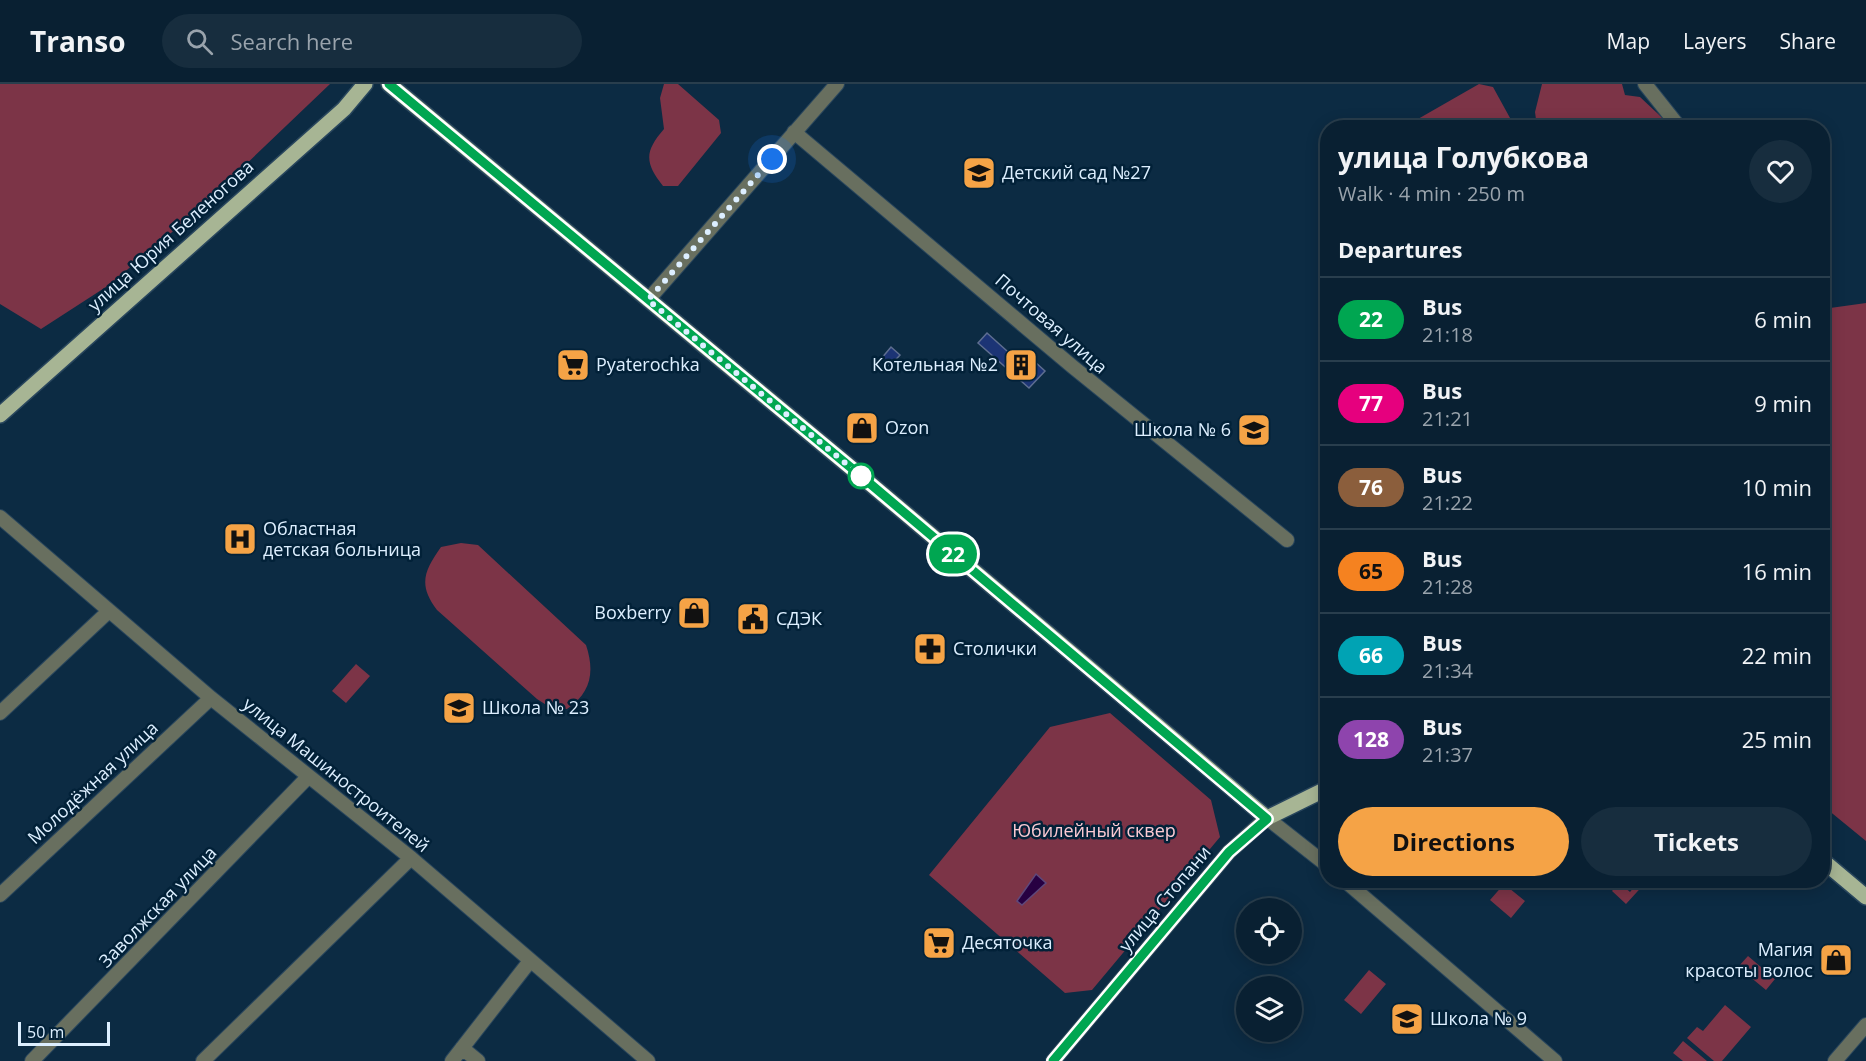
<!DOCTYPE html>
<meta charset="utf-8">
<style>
:root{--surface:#092032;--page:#172d3e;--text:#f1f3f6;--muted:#99a3ac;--line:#293e4d;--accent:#f5a346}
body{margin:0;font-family:"Open Sans",sans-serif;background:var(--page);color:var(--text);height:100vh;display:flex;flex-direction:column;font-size:22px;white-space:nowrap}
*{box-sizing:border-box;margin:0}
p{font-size:20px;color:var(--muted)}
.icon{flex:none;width:33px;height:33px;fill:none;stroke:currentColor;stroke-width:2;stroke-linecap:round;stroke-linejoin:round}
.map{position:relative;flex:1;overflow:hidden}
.side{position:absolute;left:1320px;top:36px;width:510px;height:768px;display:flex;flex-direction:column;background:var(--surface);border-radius:24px;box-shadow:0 3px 15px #0003,0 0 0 2px var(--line)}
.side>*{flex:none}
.badge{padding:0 12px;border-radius:20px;font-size:21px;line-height:39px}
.controls{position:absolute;left:1236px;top:814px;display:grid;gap:12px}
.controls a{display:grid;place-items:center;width:66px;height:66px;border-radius:50%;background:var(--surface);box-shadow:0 3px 15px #0003,0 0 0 2px var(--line);font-size:30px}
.scale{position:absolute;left:18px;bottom:15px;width:92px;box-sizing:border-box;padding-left:6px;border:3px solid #ddefff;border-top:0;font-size:16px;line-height:21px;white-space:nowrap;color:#ddefff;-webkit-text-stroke:4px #022138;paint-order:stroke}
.you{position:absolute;width:30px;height:30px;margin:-15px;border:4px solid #fff;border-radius:50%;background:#1a73e8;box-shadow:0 0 0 9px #1a73e833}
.map>.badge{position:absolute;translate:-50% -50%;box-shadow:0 0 0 3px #fff}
h2{padding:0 18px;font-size:22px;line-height:54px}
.round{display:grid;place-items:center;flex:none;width:63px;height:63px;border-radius:32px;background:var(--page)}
.summary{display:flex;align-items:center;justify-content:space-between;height:102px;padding:0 18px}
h1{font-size:28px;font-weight:700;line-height:45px}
.cta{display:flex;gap:12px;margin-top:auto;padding:12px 18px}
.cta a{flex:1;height:69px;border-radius:36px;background:var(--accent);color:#111;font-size:24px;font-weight:700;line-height:69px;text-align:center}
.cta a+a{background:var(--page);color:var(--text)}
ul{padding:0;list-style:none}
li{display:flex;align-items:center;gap:18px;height:84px;padding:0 18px;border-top:2px solid var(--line)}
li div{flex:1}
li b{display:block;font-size:22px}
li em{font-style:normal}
li .badge{min-width:66px;font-weight:700;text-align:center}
header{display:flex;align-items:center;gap:36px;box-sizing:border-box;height:84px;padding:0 30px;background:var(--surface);border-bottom:2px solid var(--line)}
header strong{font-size:28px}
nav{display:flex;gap:33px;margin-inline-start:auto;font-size:21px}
.search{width:420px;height:54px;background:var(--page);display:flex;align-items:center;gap:15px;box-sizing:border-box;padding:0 21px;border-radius:33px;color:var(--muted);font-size:22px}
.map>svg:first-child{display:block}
</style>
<header>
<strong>Transo</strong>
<div class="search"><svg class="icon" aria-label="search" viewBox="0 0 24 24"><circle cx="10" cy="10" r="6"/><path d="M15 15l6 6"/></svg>Search here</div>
<nav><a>Map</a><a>Layers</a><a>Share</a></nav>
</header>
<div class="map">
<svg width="1866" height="977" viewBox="0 0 1866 977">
<rect width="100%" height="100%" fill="#0c2b43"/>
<path fill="#7c3447" d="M0,0H330L196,128L109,201L41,245L0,220Z
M664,0H678L719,36L721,49L678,102H663C645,79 644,68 664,45L660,14Z
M1479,0L1493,3L1515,43H1404Z
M1542,0H1622L1625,11L1640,13L1672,43H1537L1535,28Z
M1866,219V757L1822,721L1823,225Z
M461,459L478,461L586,561C595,588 591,609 567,625L551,624L537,615L437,526C418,501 424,487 441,463Z
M356,580L370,592L346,619L332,607Z
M1110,629L1211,716L1220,753L1092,906L1065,909L929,791L1050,643Z
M1620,797H1626L1622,801L1630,808L1639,797H1647L1626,820L1612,807Z
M1504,800L1525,817L1511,834L1490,816Z
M1748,872L1775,895L1766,906L1738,883Z
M1369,886L1386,900L1361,930L1344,916Z
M1725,921L1751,943L1722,977H1714L1687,954L1697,943L1703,947Z
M1683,957L1707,977H1683L1673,969Z"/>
<path fill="#270042" stroke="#5e487b" stroke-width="1.5" d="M1036,790L1046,799L1022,821L1017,817Z"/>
<path fill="#1c3475" stroke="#5e6e90" stroke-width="1.5" d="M987,249L1017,276L1024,268L1045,287L1029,304L978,259Z
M891,263L900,271L890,282L881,275Z"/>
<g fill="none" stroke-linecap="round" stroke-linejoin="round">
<g stroke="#29465d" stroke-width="16">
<path id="minor" d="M1645,0L1680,44
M794,48L1073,283L1287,456
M648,216L837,0
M0,433L211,614L411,774L648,977
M0,629L109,527
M1344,796L1555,977
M0,811L211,614
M462,964L478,977
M32,977L308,693
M203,977L411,774
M452,977L530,877
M1053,977L1229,768L1267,734L1328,782
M1835,977L1866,941"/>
</g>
<g stroke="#29465d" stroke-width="18">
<path id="major" d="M389,0L861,392L1267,734L1328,704
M0,331L344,25L365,0
M1822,776L1866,813"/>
</g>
<use href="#minor" stroke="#686f5f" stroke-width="14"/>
<use href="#major" stroke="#a7b594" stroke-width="15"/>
</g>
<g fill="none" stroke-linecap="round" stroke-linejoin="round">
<g stroke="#fff" stroke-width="14">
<path id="line" d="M389,0L861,392L1267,735L1229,768L1053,977"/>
</g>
<use href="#line" stroke="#00a651" stroke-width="9"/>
<path stroke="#ddefff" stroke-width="6" stroke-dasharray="0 10.8" d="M772,75L648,216L861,392"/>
</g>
<defs>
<g id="school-square" transform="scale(1.725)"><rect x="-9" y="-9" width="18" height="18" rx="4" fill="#f5a346" stroke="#022138"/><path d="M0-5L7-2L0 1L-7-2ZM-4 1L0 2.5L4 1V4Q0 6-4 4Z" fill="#111"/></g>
<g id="supermarket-square" transform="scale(1.725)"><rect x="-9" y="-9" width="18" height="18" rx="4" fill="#f5a346" stroke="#022138"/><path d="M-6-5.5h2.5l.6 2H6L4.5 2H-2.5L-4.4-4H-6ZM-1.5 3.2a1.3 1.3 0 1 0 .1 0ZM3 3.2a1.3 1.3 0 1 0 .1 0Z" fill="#111"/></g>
<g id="building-square" transform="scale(1.725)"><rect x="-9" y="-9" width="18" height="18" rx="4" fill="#f5a346" stroke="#022138"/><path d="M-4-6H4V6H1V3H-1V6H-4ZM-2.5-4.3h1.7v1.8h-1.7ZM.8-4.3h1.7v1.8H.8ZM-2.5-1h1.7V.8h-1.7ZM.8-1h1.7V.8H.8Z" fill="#111"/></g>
<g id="shop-square" transform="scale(1.725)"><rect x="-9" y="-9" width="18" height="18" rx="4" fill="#f5a346" stroke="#022138"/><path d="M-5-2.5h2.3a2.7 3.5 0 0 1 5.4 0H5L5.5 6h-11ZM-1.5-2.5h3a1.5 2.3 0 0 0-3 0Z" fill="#111"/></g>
<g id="hospital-square" transform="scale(1.725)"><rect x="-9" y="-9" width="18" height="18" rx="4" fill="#f5a346" stroke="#022138"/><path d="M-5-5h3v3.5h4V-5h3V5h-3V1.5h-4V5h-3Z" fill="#111"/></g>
<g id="civic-square" transform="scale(1.725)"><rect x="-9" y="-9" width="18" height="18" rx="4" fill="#f5a346" stroke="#022138"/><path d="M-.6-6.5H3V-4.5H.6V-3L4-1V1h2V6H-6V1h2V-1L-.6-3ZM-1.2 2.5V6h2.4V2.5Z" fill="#111"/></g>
<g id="pharmacy-square" transform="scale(1.725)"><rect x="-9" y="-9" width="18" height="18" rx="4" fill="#f5a346" stroke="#022138"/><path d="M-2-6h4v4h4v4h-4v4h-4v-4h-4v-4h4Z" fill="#111"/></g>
</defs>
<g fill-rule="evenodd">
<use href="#school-square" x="979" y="89"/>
<use href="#supermarket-square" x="573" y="281"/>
<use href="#building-square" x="1021" y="281"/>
<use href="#shop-square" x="862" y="344"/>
<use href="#school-square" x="1254" y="346"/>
<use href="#hospital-square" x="240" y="455"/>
<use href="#shop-square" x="694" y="529"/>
<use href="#civic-square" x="753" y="535"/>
<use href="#pharmacy-square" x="930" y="565"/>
<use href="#school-square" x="459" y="624"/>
<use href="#supermarket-square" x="939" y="859"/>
<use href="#shop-square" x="1836" y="876"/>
<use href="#school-square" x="1407" y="935"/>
</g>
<circle fill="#fff" stroke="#00a651" stroke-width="3" cx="861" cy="392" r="12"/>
<g text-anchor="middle" stroke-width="5" stroke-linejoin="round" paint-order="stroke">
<g font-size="18" fill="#ddefff" stroke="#022138" text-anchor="start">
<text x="1002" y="95">Детский сад №27</text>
<text x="596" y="287">Pyaterochka</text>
<text x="998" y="287" text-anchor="end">Котельная №2</text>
<text x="885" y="350">Ozon</text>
<text x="1231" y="352" text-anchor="end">Школа № 6</text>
<text x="263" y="451">Областная<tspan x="263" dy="21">детская больница</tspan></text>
<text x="671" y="535" text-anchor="end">Boxberry</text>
<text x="776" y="541">СДЭК</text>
<text x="953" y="571">Столички</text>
<text x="482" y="630">Школа № 23</text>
<text x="962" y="865">Десяточка</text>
<text x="1813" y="872" text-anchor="end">Магия<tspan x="1813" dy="21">красоты волос</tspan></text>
<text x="1430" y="941">Школа № 9</text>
</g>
<g font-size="18" fill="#ddefff" stroke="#022138">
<text transform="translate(171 152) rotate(-42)" y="6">улица Юрия Беленогова</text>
<text transform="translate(1051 240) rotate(41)" y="6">Почтовая улица</text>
<text transform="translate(336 691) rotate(39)" y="6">улица Машиностроителей</text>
<text transform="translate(93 699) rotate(-43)" y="6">Молодёжная улица</text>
<text transform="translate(1165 815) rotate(-50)" y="6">улица Стопани</text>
<text transform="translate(158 823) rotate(-46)" y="6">Заволжская улица</text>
</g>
<g font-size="18" fill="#fccad3" stroke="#022138">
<text x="1094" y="753">Юбилейный сквер</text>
</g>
</g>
</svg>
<div class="controls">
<a><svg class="icon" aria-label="locate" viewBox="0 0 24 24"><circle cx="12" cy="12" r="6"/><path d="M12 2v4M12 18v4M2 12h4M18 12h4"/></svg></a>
<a><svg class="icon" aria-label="layers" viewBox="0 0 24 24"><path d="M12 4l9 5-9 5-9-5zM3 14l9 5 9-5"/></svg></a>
</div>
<div class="scale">50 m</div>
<div class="you" style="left:772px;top:75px"></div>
<b class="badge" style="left:953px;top:470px;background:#00a651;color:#fff">22</b>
<section class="side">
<div class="summary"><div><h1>улица Голубкова</h1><p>Walk · 4 min · 250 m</p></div><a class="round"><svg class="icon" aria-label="heart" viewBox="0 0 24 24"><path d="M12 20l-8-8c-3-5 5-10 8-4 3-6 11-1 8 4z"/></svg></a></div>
<h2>Departures</h2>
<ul>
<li><span class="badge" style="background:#00a651;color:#fff">22</span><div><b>Bus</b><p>21:18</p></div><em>6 min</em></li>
<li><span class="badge" style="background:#e6007e;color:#fff">77</span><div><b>Bus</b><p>21:21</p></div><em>9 min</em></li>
<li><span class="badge" style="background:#8b5e3c;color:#fff">76</span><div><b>Bus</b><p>21:22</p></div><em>10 min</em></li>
<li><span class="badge" style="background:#f58220;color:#111">65</span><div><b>Bus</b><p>21:28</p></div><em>16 min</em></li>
<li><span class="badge" style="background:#00a3b4;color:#fff">66</span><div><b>Bus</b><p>21:34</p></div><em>22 min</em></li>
<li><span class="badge" style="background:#8e44ad;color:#fff">128</span><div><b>Bus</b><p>21:37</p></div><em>25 min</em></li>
</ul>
<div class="cta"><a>Directions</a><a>Tickets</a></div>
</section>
</div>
